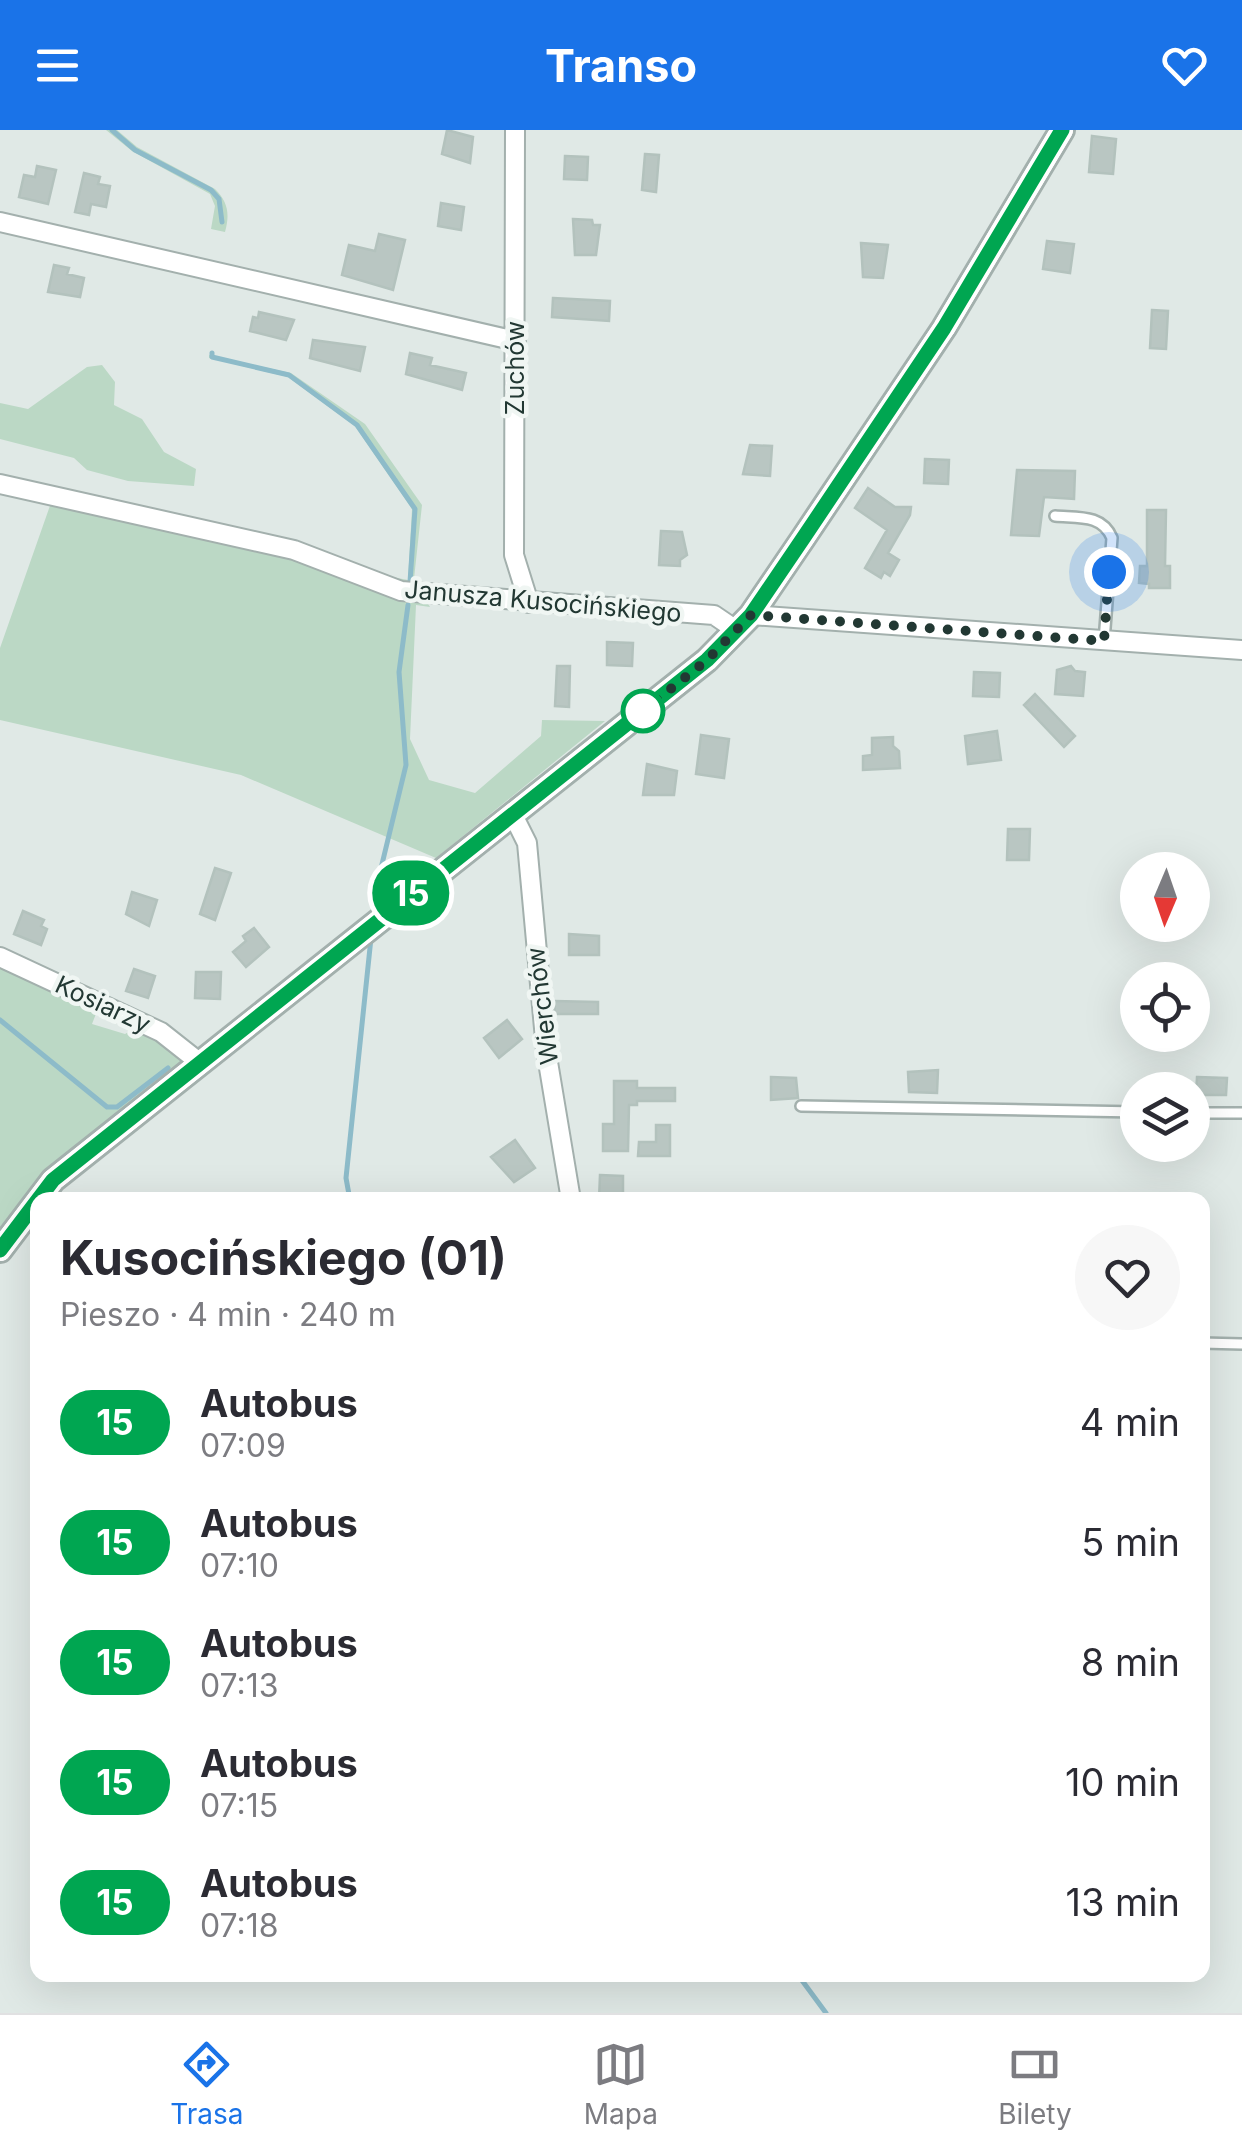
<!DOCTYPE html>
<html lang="pl">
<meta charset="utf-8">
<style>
:root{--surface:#fff;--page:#f7f7f7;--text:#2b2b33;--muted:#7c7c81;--line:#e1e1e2;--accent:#1a73e8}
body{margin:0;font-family:Inter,sans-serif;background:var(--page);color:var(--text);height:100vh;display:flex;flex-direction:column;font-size:38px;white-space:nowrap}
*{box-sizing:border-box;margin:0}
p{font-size:32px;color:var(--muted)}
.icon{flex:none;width:55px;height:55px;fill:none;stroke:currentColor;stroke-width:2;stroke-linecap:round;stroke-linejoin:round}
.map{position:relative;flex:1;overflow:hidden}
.sheet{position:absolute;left:30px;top:1062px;width:1180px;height:790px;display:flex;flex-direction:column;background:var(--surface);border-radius:20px;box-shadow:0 10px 40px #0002}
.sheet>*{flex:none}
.badge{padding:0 20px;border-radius:32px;font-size:35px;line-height:65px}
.needle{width:65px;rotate:182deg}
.fabs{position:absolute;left:1120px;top:722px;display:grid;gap:20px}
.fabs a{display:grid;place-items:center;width:90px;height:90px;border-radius:50%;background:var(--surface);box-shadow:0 10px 40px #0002;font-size:50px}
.you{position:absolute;width:50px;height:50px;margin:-25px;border:8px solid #fff;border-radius:50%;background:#1a73e8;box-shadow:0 0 0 15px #1a73e833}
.map>.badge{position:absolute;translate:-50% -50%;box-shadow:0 0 0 5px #fff}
.round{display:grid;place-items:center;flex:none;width:105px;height:105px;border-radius:52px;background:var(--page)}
.summary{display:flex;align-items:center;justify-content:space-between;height:170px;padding:0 30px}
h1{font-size:48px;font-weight:700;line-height:75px}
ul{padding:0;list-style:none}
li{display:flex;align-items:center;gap:30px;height:120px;padding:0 30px}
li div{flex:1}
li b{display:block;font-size:38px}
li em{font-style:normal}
li .badge{min-width:110px;font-weight:700;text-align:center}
header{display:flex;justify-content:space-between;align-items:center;height:130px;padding:0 30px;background:var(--accent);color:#fff;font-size:45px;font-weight:700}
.dock{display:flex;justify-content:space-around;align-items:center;height:140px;border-top:2px solid var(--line);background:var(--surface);font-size:28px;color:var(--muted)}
.dock a{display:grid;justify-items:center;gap:5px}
.dock .selected{color:var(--accent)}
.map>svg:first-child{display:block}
</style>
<header><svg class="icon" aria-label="menu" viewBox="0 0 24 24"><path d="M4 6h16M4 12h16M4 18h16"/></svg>Transo<svg class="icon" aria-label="heart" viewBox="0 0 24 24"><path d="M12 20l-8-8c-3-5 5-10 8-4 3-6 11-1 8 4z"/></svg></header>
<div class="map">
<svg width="1242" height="1883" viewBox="0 0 1242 1883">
<rect width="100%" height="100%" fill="#e0e9e6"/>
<path fill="#bbd8c5" d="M106,0H117L137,17L215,59C228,72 230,84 225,102L211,99L215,76L210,64L132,21Z
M209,225L291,243L365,294L422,375L413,458L371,443L408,450L412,379L355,296L288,247L209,228Z
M102,235L115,252L114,275L142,289L164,322L196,339L194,356L128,351L87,340L74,328L0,309V273L28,279L87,237Z
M52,370L292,422L427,472L430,477L416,475L410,609L429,650L475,663L541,606L542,590L605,591L436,728L241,645L0,590V518Z
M0,832L99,876L92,894L125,904L137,897L155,904L187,932L0,1107Z"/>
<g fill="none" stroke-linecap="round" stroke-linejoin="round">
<path stroke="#8dbbc9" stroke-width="5" d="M112,0L135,20L211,60L219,69L222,92
M212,223V227L289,245L357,295L415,379L410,452
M373,787L375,763L406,635L399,542L408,475
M0,890L107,977H117L168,938
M350,1070L346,1048L371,808
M798,1845L826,1883"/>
</g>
<path fill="#b9c6c2" stroke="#b3c2bd" stroke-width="2.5" d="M447,0L473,7L470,33L442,24Z
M1092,6L1116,9L1113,44L1089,42Z
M645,24L659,25L656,62L642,60Z
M565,26L588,27L587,50L564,49Z
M37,36L56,40L48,74L19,67L24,45L35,47Z
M84,43L100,47L98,54L110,56L106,77L91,74L89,85L75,82Z
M441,73L464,77L461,100L438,96Z
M573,89L592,90L593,95H600L596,125H575Z
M379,104L405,110L393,160L342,145L349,115L375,121Z
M1047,111L1074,114L1070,143L1043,139Z
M861,113L888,115L883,148L863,147Z
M54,135L69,138L67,144L84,148L80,167L48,162Z
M553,168L610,171L609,191L552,187Z
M1152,180L1168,181L1166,219L1150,218Z
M259,182L294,190L286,210L250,201L253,187L258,188Z
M313,210L365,217L360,241L310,228Z
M410,223L432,228L430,235L466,243L462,260L406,244Z
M750,315L772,316L770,346L743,344Z
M925,329L949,330L948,354L924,353Z
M1017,340L1075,341L1074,369L1044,367L1039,406L1011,405Z
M868,358L895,377H911L910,385L888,423L899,430L890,446L884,442L881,448L865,438L887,400L855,378Z
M1147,380H1166L1165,436H1170V458H1149V454L1139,453L1140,436H1147Z
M661,401L682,402L687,425L680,430V436L659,435Z
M607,512L633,513L632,536L607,535Z
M557,536H570L569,577L555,576Z
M1071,536L1075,541L1085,542L1083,566L1055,564L1057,540Z
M974,542L1000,543L999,567L973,566Z
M1035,564L1075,606L1064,617L1024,575Z
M997,601L1001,630L968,634L965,606Z
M701,605L729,609L724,648L696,644Z
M893,607V616L899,621L900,638L863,640V626L872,625V608Z
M647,634L677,641L674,665H643Z
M1008,699H1030L1029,730H1007Z
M215,738L231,743L215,790L200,784Z
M132,762L157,770L149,796L126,784Z
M23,781L44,790L41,796L47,799L41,815L14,804Z
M254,798L269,817L246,837L233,822L246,811L243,806Z
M569,804L599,806V825H569Z
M134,839L155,846L148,868L126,861Z
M196,842H221L220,869L195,868Z
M554,871L598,872V884H555Z
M507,890L522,909L499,928L484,908Z
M938,940L937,963L909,962L908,942Z
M771,947L796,948L798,968L771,970Z
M1197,947L1227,948L1226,965H1196Z
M614,951H637V958H675V971H637V975H629L628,1021H603V994H614Z
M656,995H670V1026H638L639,1012H656Z
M515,1010L535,1038L514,1052L491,1027Z
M600,1045L623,1046V1070H599Z"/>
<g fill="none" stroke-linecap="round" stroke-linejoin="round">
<g stroke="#a3b0ad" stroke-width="14">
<path id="service" d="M1055,386C1078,388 1102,384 1112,408L1104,511
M801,976L1138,982
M1192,983H1242
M1202,1213L1242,1214"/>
</g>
<g stroke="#a3b0ad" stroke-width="22">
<path id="minor" d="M515,0L514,425L529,473
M0,92L516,211
M0,354L294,420L401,461L714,485L736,500
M751,485L1242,520
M512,683L527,713L546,920L571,1070
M0,827L161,902L199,932"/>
</g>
<g stroke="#a3b0ad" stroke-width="28">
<path id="tertiary" d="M0,1120L53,1050L707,530L751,485L804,407L944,198L1062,0"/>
</g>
<use href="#service" stroke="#fff" stroke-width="9"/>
<use href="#minor" stroke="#fff" stroke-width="18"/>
<use href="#tertiary" stroke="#fff" stroke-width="22"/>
</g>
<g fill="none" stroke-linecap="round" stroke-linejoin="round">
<g stroke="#fff" stroke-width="22">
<path id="line" d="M0,1120L53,1050L707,530L751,485L804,407L944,198L1062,0"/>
</g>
<use href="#line" stroke="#00a651" stroke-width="15"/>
<path stroke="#223833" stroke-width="10" stroke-dasharray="0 18" d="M643,581L707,530L751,485L1104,511L1109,442"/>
</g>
<circle fill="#fff" stroke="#00a651" stroke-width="5" cx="643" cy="581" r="20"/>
<g text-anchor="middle" stroke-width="9" stroke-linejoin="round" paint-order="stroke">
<g font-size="25" fill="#223833" stroke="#f0f6f3">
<text transform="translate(515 238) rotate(-90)" y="9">Zuchów</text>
<text transform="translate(543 471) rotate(5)" y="9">Janusza Kusocińskiego</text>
<text transform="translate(103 874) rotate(25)" y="9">Kosiarzy</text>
<text transform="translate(542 876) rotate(-97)" y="9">Wierchów</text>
</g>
</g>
</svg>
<div class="fabs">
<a><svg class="needle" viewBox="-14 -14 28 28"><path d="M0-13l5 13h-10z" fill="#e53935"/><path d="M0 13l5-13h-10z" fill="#7c7c81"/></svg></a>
<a><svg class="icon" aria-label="locate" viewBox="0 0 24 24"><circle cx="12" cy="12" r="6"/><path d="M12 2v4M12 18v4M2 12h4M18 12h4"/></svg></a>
<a><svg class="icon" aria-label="layers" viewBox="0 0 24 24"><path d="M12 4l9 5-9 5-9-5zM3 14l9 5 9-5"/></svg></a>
</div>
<div class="you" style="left:1109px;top:442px"></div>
<b class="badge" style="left:411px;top:763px;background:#00a651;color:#fff">15</b>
<section class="sheet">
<div class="summary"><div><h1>Kusocińskiego (01)</h1><p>Pieszo · 4 min · 240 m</p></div><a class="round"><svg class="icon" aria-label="heart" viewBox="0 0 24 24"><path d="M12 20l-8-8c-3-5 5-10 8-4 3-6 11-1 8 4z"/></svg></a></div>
<ul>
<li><span class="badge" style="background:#00a651;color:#fff">15</span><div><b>Autobus</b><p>07:09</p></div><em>4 min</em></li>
<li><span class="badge" style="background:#00a651;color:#fff">15</span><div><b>Autobus</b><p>07:10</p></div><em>5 min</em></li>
<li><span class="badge" style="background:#00a651;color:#fff">15</span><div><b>Autobus</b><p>07:13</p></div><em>8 min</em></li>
<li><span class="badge" style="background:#00a651;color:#fff">15</span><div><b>Autobus</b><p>07:15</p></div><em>10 min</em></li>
<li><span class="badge" style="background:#00a651;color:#fff">15</span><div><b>Autobus</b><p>07:18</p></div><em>13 min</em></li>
</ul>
</section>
</div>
<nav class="dock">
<a class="selected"><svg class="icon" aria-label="directions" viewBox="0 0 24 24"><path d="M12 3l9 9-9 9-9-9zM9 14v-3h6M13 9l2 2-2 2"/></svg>Trasa</a>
<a><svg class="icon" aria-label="map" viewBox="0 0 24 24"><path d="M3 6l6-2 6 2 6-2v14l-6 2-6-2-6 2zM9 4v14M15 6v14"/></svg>Mapa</a>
<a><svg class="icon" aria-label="tickets" viewBox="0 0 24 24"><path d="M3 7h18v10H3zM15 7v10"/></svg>Bilety</a>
</nav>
